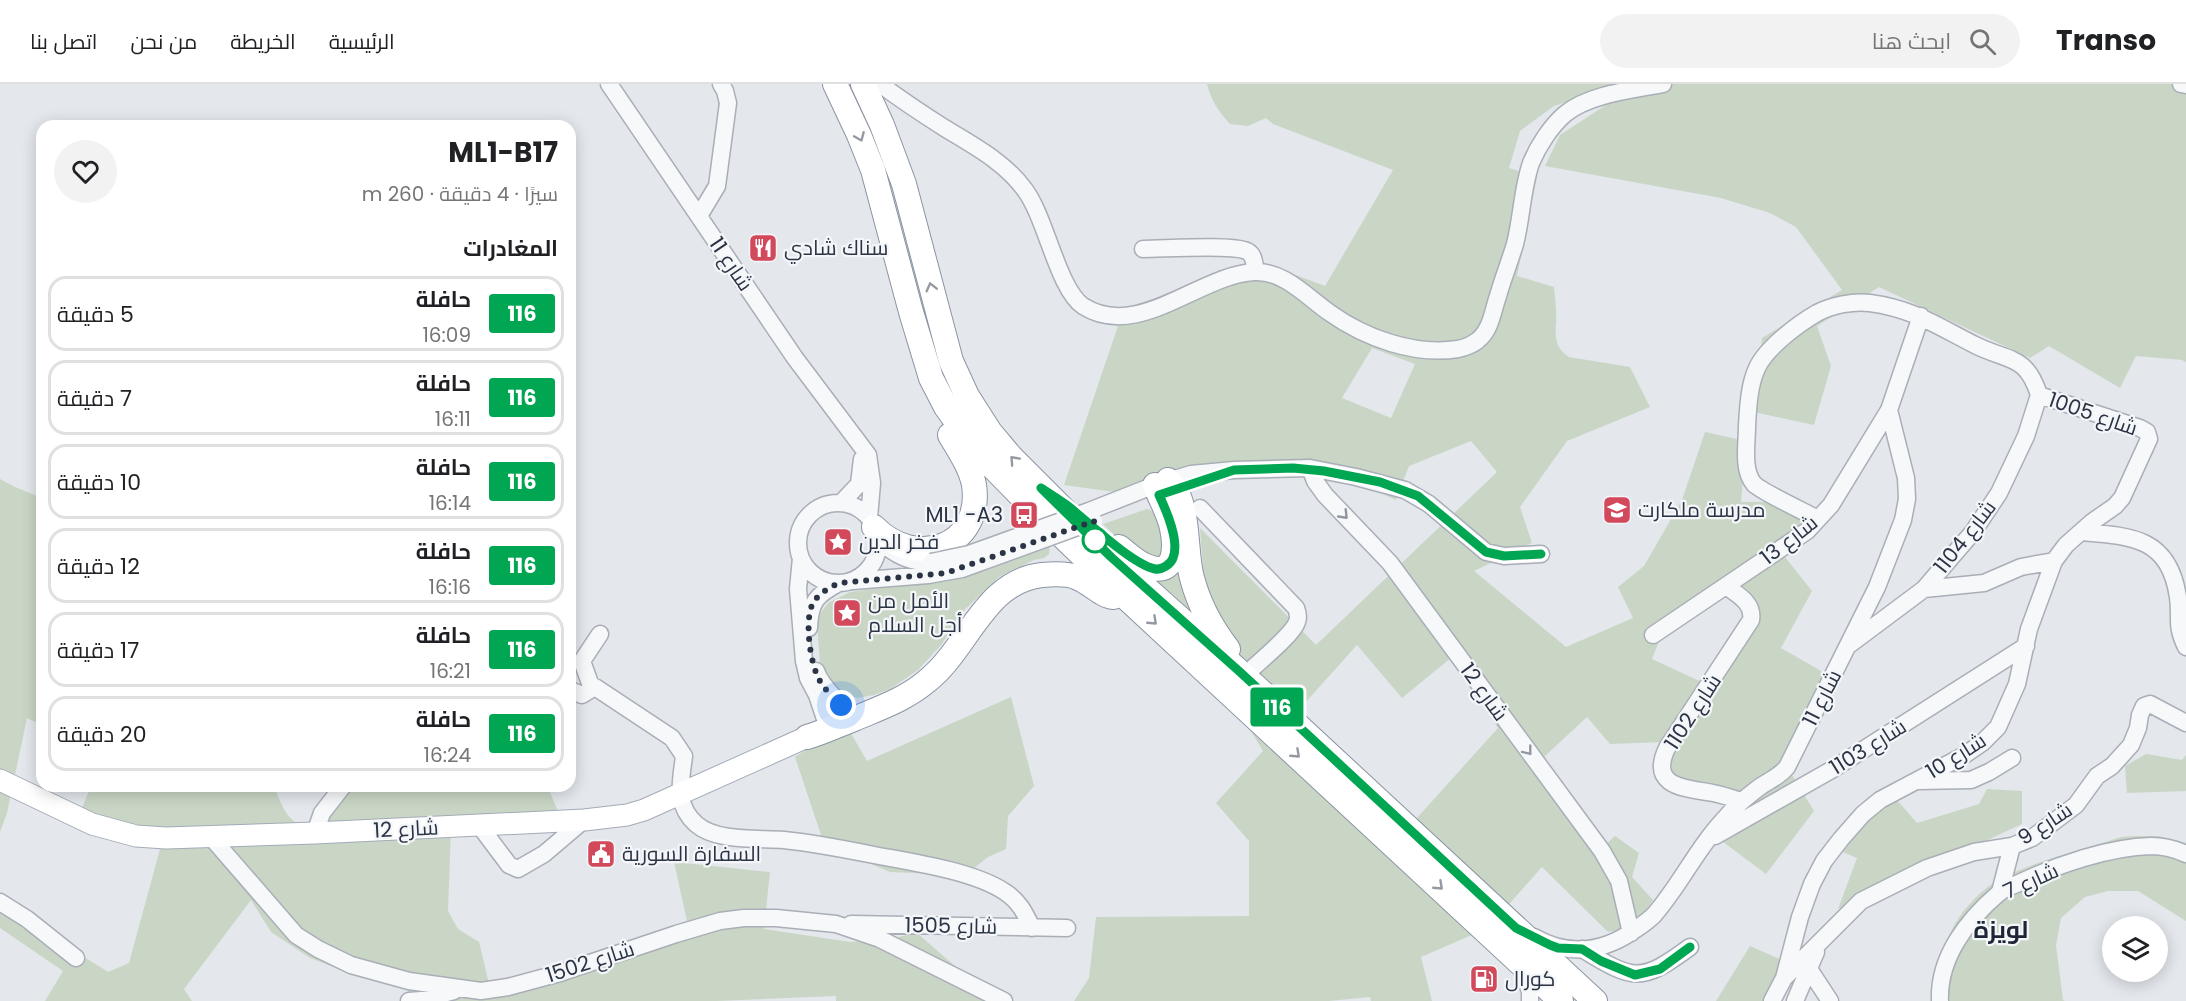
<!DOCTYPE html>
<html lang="ar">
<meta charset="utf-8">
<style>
:root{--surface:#fff;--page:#f2f2f2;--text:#202124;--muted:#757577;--line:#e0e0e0}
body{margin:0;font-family:Poppins,Cairo,sans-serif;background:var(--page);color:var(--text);direction:rtl;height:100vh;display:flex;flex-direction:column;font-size:22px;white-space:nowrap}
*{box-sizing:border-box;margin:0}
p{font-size:20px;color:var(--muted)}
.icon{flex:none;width:33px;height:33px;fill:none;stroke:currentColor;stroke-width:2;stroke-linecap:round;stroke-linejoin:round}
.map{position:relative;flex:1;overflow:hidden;direction:ltr}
.side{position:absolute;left:36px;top:36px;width:540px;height:672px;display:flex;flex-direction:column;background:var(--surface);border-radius:18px;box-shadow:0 3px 15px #0003;direction:rtl}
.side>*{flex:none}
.badge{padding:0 12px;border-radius:4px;font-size:21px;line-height:39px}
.tools{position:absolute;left:2102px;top:832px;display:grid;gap:12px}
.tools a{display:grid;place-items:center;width:66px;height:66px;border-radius:50%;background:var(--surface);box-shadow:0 3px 15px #0003;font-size:30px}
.you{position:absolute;width:30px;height:30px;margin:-15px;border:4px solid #fff;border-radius:50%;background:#1a73e8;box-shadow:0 0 0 9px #1a73e833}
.map>.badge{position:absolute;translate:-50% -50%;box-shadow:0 0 0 3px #fff}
h2{padding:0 18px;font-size:22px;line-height:54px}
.round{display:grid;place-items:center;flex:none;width:63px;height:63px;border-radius:32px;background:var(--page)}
.head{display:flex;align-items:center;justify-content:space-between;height:102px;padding:0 18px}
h1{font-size:28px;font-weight:700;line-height:45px}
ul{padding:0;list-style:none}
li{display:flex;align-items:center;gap:18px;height:75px;margin:0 12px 9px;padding:0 6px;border:3px solid var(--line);border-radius:18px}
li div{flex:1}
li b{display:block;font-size:22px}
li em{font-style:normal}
li .badge{min-width:66px;font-weight:700;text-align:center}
header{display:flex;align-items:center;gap:36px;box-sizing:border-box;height:84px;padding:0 30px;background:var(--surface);border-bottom:2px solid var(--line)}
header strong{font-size:28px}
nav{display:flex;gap:33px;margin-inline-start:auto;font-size:21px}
.search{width:420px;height:54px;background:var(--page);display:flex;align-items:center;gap:15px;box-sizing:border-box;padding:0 21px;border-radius:33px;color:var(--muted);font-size:22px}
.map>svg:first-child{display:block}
</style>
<header>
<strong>Transo</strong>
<div class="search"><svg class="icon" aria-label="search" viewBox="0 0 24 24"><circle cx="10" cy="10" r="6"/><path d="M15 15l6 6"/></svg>ابحث هنا</div>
<nav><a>الرئيسية</a><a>الخريطة</a><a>من نحن</a><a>اتصل بنا</a></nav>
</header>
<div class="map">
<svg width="2186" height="917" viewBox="0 0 2186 917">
<rect width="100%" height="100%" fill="#e4e7ec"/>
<path fill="#c9d6c5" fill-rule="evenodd" d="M1207,0H2186V278L2182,276L2136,272L2120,304L2049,262L2030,274L1879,203L1817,242L1831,282L1814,341L1754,328L1762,254L1842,206L1796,143L1770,129L1721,114L1545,82L1560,51L1615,15L1609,5L1554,22L1520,47L1509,84L1537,93L1517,192L1554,203C1555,215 1557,227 1556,239C1555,254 1555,264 1569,273L1630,283L1650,323L1567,357L1520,423L1532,459L1474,487L1566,563L1633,534L1618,503L1644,482L1682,416L1705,348L1746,357L1741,418H1776L1809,441L1785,473L1812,507L1781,564L1828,591L1783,676L1814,727L1766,790L1715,752L1730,711L1664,695L1665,658L1610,660L1587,633L1531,685L1603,763L1615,752L1639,769L1632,793L1653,816C1638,839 1636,844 1608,848L1542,783L1488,844L1421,873L1432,917H1371L1370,913L1329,917H1074L1089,894L1096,833L1249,832V757L1216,719L1263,667L1210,580L1200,444L1316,561L1497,388L1471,357L1409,382L1396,416L1376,407L1334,394L1250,387L1122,409L1064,401L1119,239L1231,184L1293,190L1325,202L1393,86L1273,40L1266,34L1248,42L1230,40C1218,27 1211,16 1207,0ZM1372,264L1415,280L1391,334L1342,314ZM1729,504L1756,527L1708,601L1652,575L1661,552ZM1357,561L1402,614L1452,573L1498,644L1416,735L1295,630Z
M0,395L15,403L42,414V641L27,634L7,729L0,748Z
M1147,425C1169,431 1163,458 1162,477L1133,469L1103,440Z
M1050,459L1049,470L1044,474L1034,476L999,493L958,532L942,560L918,586L890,605L874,611L857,614L842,611L830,602L820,580L817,540L820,530L828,519L850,508L948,495Z
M1182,486L1196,532L1173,510L1154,497L1168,496Z
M1011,613L1034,702L1008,732L1006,765L988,773L965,791L890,788L824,760L795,673L846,641L867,677Z
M2146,670L2182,676L2186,671V707L2127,709L2125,682Z
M91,702H274C284,728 289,742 319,747L342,702H536L549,706L562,737L451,746L448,827L458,845L479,858L491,908L687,837L674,778L770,788L764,845L850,858L889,855L917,849L964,890L1005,917H836V912L717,917H415L400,896L354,891L310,874L271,848L251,816L184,905L192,917H45L63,887L0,844V820L108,888L129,879L160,765L74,744Z
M1987,705L2022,707V740L1838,825L1857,774L1836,765L1846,748L1896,715L1917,739L1979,720Z
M2134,752H2159L2186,759V837L2138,807H2108L2085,813L2061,834L2056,861L2063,916L2065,917H1942C1943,899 1942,879 1946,862C1953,832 1984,800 2012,789C2047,774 2085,765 2121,753Z
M1750,862L1782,876L1766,917H1716Z"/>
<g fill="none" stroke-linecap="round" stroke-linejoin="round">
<g stroke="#a9aeb7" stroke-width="19">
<path id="minor" d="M609,0L795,274L868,371L872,399L869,434
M880,0C900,15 921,29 943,43C972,61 1004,77 1025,106C1046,134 1058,205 1083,222C1138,257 1199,191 1254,188C1284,186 1308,214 1330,229C1365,254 1415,272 1458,265C1464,264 1474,260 1478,256C1491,246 1493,226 1498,212C1503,194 1510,177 1515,160C1522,133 1522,105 1531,79C1538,62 1551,42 1565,30C1589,10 1633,6 1663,0
M2181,0L2186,1
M699,132L717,102L728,19L725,7L721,0
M1143,165C1164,165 1231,160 1247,167C1255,171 1254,180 1256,188
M1310,384L1315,397L1325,411L1390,479L1602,767L1619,797L1631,849
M841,419L859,400L862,375
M798 459a40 40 0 1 1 80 0a40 40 0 1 1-80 0Z
M1200,424L1296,524C1298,529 1299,533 1297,538C1292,552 1256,580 1244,592
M1089,427L1155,401L1191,390L1234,386L1310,384L1356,393L1405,406L1429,420L1486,468L1504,472L1541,470
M1818,435C1805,428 1762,408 1754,400C1742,386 1747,360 1747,342C1748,324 1749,301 1757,284C1766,264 1798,240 1817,229C1832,221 1853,217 1870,219C1914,225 1937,242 1975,261C2009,278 2026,270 2039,311
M2082,448C2133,452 2169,454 2178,513C2181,534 2175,541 2186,563
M888,464C901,474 914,479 931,478
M801,474L798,505L804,577L808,594L817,611L829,647
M853,497L928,491
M1726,502C1738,511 1754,519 1751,536L1667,664C1648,704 1687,704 1713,709C1723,711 1732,714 1741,717
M1924,505L1984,499L2021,483L2054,477
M809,544C810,518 816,511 839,499
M1653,551L1807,447L1831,421L1889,326L1921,232
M1849,561L1924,505L1973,448L1999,409L2026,352L2039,311
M816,587C823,607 842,617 851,636
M592,605L582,577L600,550
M570,606L582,611L595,603L672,654L684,672C681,698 674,720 696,740C716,758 758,754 784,756C814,759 844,765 874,771C911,778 974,787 1005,808C1019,817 1025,829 1032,844
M1917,697L1971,696L1989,688L2012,674
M479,741L509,781L518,785L544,770L584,736
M315,749L322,729L343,702
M1715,752L1833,685L2026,562
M211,753L296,851L318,865L351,881L409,897L481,907L508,903L560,889L676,850L720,837L744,834H776L836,840L880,855L1004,917
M2000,808L2012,762
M0,818L27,835L76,874
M851,840L1067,844
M1534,853C1569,873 1604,868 1636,845C1642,841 1649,836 1654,831C1681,800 1698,762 1727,732C1737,720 1749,711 1761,702C1770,696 1780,692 1787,683L1877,503L1903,436L1907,415L1906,394L1889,326
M1582,865C1634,897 1641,899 1690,863
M1521,884L1530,907V917
M1809,885L1830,917
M1784,894L1861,817L1927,784L1974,768L2012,762L2032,754L2076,721L2097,692L2112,682L2131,661L2138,644L2140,631L2144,622L2150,620L2186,639
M409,917L421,916L454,907
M1772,917L1784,894L1800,833L1812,800L1824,777L1841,755L1863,730L1880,716L1963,672L1982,659L1998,643L2017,600L2029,545L2054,477L2066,461L2092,438L2115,422L2122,414L2149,355L2147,348L2140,344L2039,311
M1795,917L1816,868
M1940,917C1938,874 1967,836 1999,809C2004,804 2013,802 2019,799C2057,781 2109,763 2151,762C2162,762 2175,765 2186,770"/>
</g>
<g stroke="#a3abb8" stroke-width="23">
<path id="major" d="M0,696L92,740L136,752L166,754L315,749L584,736L627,731L644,726L807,653"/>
</g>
<g stroke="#8b94a3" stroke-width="26">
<path id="highway" d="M835,0L859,51L873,86L911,228L931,294L946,323L979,369L1027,418L1122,510L1561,917
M863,0L882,41L904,100L951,277L967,312L990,348L1011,373L1111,473L1240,588L1595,917
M1168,396C1191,417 1184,466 1192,494C1199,521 1211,543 1228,565
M874,443C916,486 983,463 974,401C971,384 959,366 950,351
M1119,463C1128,470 1136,478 1146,482C1178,495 1176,460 1171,440C1167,426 1160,414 1155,401
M807,653C824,648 838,641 854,635C880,624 906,615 927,597C968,565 984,497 1042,491C1053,490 1068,489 1078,494C1091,499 1101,512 1114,513"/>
</g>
<use href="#minor" stroke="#f7f8fa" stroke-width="16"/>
<use href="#major" stroke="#fff" stroke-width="21"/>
<use href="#highway" stroke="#fff" stroke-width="24"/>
<g stroke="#a9aeb7" stroke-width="19" stroke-linecap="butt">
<path id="minor-bridge" d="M931,478L969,470L1089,427
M928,491L962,485L1094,437"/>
</g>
<use href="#minor-bridge" stroke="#f7f8fa" stroke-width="16"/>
</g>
<defs><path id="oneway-chevron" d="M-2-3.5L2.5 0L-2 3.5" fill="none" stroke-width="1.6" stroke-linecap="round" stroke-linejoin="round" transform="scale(1.5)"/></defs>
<g stroke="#959aa2">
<use href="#oneway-chevron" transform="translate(860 53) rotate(67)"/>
<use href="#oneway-chevron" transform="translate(931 203) rotate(-104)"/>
<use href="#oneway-chevron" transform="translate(1014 376) rotate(-133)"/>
<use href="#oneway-chevron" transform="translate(1153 537) rotate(43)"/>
<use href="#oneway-chevron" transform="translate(1296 670) rotate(43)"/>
<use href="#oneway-chevron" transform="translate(1439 802) rotate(43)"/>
</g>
<g stroke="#9196a0">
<use href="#oneway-chevron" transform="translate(1344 431) rotate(46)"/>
<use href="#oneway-chevron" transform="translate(1528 667) rotate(52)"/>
</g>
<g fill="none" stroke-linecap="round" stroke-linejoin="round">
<g stroke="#fff" stroke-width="14">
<path id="line" d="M1541,470L1504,472L1486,468L1418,412L1380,398L1324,387L1293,384L1234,386L1159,411C1166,426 1180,457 1173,474C1171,480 1162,486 1155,485C1132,480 1088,438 1068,422C1060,416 1050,410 1041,404L1111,473L1240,588L1516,844L1550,861L1558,864L1582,865L1601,877L1635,891L1660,885L1690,863"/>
</g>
<use href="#line" stroke="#00a651" stroke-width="9"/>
<path stroke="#2b3445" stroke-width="6" stroke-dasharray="0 10.8" d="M841,621C834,614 825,606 820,597C810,581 804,535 813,519C819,509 830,503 839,499L946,489L1094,437L1095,456"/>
</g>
<defs>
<g id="restaurant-square" transform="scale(1.5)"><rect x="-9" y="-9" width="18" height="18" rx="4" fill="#d1495b" stroke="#f4f6f9"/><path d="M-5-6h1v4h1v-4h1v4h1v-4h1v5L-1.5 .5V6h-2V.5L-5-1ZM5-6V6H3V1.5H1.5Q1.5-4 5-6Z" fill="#fff"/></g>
<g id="school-square" transform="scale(1.5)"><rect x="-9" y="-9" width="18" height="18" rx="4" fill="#d1495b" stroke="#f4f6f9"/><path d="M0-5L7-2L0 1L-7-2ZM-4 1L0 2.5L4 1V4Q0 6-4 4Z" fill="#fff"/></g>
<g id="bus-square" transform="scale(1.5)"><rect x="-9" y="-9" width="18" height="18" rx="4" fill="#d1495b" stroke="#f4f6f9"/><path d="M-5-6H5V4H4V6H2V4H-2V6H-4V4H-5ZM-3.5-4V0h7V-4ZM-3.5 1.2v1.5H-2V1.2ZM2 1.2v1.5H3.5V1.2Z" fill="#fff"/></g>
<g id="sight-square" transform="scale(1.5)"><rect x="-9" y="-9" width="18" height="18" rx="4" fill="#d1495b" stroke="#f4f6f9"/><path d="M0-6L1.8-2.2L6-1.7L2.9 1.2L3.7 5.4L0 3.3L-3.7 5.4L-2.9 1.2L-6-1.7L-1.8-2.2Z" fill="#fff"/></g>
<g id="civic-square" transform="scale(1.5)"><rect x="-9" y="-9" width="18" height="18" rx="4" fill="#d1495b" stroke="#f4f6f9"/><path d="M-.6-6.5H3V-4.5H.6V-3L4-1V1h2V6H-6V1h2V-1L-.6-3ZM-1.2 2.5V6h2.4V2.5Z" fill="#fff"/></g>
<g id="fuel-square" transform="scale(1.5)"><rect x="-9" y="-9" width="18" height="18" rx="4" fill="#d1495b" stroke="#f4f6f9"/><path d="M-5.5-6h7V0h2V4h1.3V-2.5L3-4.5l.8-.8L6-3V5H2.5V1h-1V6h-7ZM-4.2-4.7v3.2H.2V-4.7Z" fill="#fff"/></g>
</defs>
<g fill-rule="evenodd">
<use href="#restaurant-square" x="763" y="164"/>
<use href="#school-square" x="1617" y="426"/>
<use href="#bus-square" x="1024" y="431"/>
<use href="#sight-square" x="838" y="458"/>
<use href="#sight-square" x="847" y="529"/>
<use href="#civic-square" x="601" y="770"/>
<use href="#fuel-square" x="1484" y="895"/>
</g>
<circle fill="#fff" stroke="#00a651" stroke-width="3" cx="1095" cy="456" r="12"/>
<g text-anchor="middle" stroke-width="4.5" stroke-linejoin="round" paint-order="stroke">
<g font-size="21" fill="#2b3445" stroke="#f4f6f9" text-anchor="start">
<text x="784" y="171">سناك شادي</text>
<text x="1638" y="433">مدرسة ملكارت</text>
<text x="1003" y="438" text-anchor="end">ML1 -A3</text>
<text x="859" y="465">فخر الدين</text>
<text x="868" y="524">الأمل من<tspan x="868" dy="24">أجل السلام</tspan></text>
<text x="622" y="777">السفارة السورية</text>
<text x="1505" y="902">كورال</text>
</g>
<g font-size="21" fill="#2b3445" stroke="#f4f6f9">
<text transform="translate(731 180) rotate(56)" y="7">شارع 11</text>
<text transform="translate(2093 330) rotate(19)" y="7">شارع 1005</text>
<text transform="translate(1965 453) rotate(-52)" y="7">شارع 1104</text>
<text transform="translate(1789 456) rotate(-38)" y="7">شارع 13</text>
<text transform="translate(1484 608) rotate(54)" y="7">شارع 12</text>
<text transform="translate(1822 614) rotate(-63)" y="7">شارع 11</text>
<text transform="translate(1693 628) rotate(-57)" y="7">شارع 1102</text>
<text transform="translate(1868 663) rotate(-32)" y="7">شارع 1103</text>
<text transform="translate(1956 672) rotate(-32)" y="7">شارع 10</text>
<text transform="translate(2045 740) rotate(-33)" y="7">شارع 9</text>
<text transform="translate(406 745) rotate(-3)" y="7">شارع 12</text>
<text transform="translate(2031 797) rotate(-24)" y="7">شارع 7</text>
<text transform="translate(951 842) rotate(1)" y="7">شارع 1505</text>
<text transform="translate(590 878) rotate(-18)" y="7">شارع 1502</text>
</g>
<g font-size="24" font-weight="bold" fill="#1d2536" stroke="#f4f6f9">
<text x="2001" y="854">لويزة</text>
</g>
</g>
</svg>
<div class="tools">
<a><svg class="icon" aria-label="layers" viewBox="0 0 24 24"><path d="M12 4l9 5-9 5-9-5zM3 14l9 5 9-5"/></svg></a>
</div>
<div class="you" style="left:841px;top:621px"></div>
<b class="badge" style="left:1277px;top:623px;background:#00a651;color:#fff">116</b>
<section class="side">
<div class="head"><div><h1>ML1-B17</h1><p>سيرًا · 4 دقيقة · 260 m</p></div><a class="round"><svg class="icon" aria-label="heart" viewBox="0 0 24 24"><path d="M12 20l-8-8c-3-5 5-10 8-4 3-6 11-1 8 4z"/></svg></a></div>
<h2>المغادرات</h2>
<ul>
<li><span class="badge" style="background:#00a651;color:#fff">116</span><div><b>حافلة</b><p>16:09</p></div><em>5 دقيقة</em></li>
<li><span class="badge" style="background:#00a651;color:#fff">116</span><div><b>حافلة</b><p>16:11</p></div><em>7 دقيقة</em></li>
<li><span class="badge" style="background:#00a651;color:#fff">116</span><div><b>حافلة</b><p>16:14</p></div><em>10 دقيقة</em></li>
<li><span class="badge" style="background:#00a651;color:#fff">116</span><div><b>حافلة</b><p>16:16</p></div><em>12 دقيقة</em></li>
<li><span class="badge" style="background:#00a651;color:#fff">116</span><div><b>حافلة</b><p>16:21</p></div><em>17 دقيقة</em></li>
<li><span class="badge" style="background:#00a651;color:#fff">116</span><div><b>حافلة</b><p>16:24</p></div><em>20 دقيقة</em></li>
</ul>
</section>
</div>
